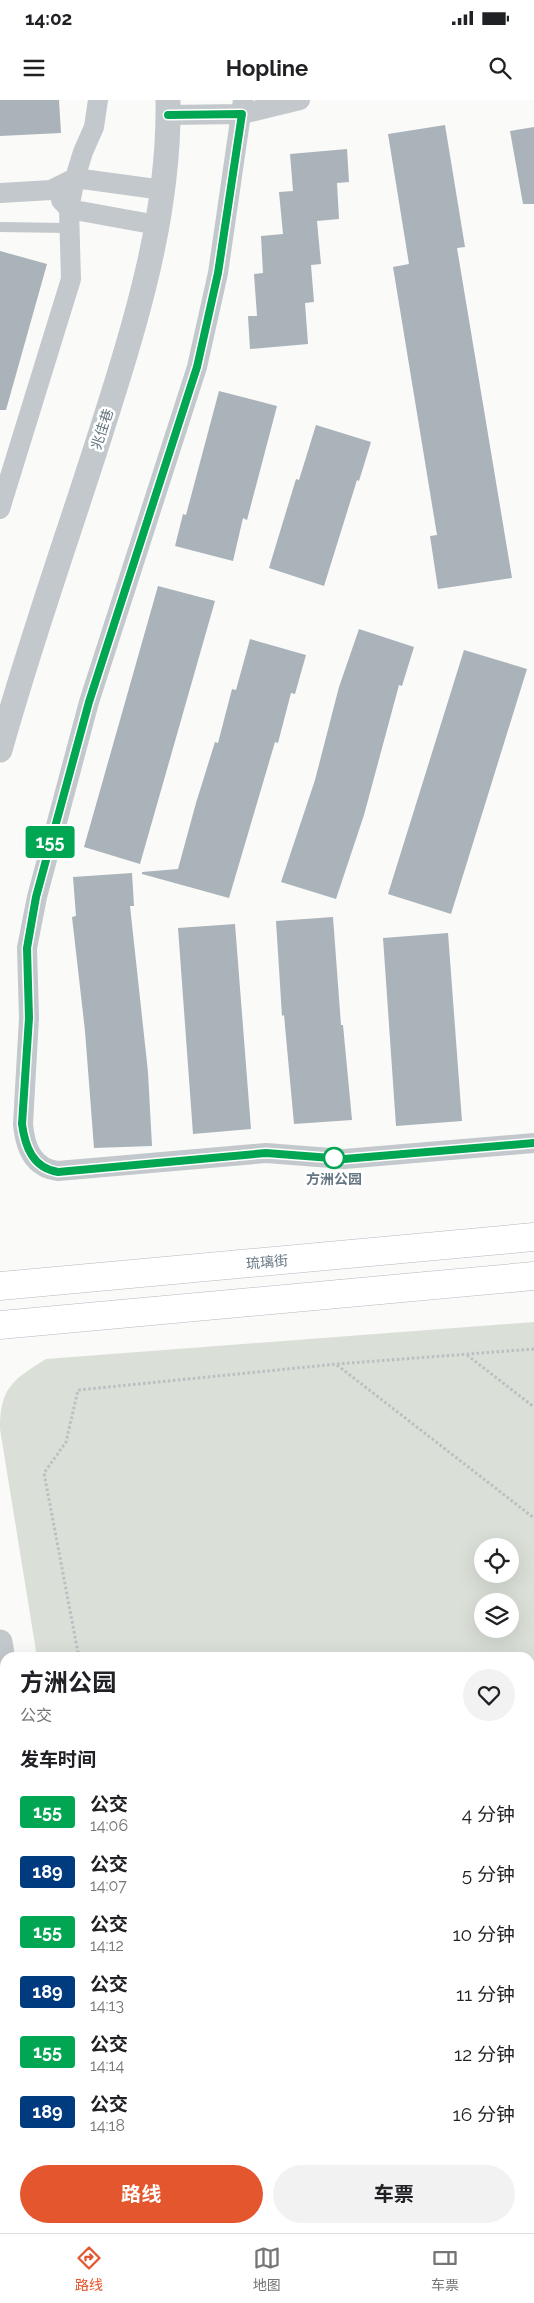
<!DOCTYPE html>
<html lang="zh">
<meta charset="utf-8">
<style>
:root{--surface:#fff;--page:#f2f2f2;--text:#202124;--muted:#757577;--line:#e0e0e0;--accent:#e4572e}
body{margin:0;font-family:Raleway,"Noto Sans SC",sans-serif;background:var(--page);color:var(--text);height:100vh;display:flex;flex-direction:column;font-size:19px;white-space:nowrap}
*{box-sizing:border-box;margin:0}
p{font-size:16px;color:var(--muted)}
.icon{flex:none;width:28px;height:28px;fill:none;stroke:currentColor;stroke-width:2;stroke-linecap:round;stroke-linejoin:round}
.map{position:relative;flex:1;overflow:hidden}
.drawer{position:absolute;left:0px;top:1552px;width:535px;height:581px;display:flex;flex-direction:column;background:var(--surface);border-radius:15px 15px 0 0;box-shadow:0 5px 20px #0002}
.drawer>*{flex:none}
.badge{padding:0 10px;border-radius:4px;font-size:18px;line-height:32px}
.fabs{position:absolute;left:474px;top:1438px;display:grid;gap:10px}
.fabs a{display:grid;place-items:center;width:45px;height:45px;border-radius:50%;background:var(--surface);box-shadow:0 5px 20px #0002;font-size:25px}
.map>.badge{position:absolute;translate:-50% -50%;box-shadow:0 0 0 2px #fff}
h2{padding:0 20px;font-size:19px;line-height:45px}
.round{display:grid;place-items:center;flex:none;width:52px;height:52px;border-radius:26px;background:var(--page)}
.headline{display:flex;align-items:center;justify-content:space-between;height:85px;padding:0 20px}
h1{font-size:24px;font-weight:700;line-height:38px}
.cta{display:flex;gap:10px;margin-top:auto;padding:10px 20px}
.cta a{flex:1;height:58px;border-radius:30px;background:var(--accent);color:#fff;font-size:20px;font-weight:700;line-height:58px;text-align:center}
.cta a+a{background:var(--page);color:var(--text)}
ul{padding:0;list-style:none}
li{display:flex;align-items:center;gap:15px;height:60px;padding:0 20px}
li div{flex:1}
li b{display:block;font-size:19px}
li em{font-style:normal}
li .badge{min-width:55px;font-weight:700;text-align:center}
.status{display:flex;justify-content:space-between;align-items:center;height:35px;padding:0 25px;background:var(--surface);direction:ltr}
.status svg{height:14px;fill:currentColor}
header{display:flex;justify-content:space-between;align-items:center;height:65px;padding:0 20px;background:var(--surface);font-size:22px;font-weight:700}
.tab-bar{display:flex;justify-content:space-around;align-items:center;height:70px;border-top:1px solid var(--line);background:var(--surface);font-size:14px;color:var(--muted)}
.tab-bar a{display:grid;justify-items:center;gap:2px}
.tab-bar .current{color:var(--accent)}
.map>svg:first-child{display:block}
</style>
<div class="status"><b>14:02</b><svg viewBox="0 0 49 12"><path d="M0 12V9h3v3zM5 12V6h3v6zM10 12V3h3v9zM15 12V0h3v12zM26 1h20v11H26zM47 4h2v5h-2z"/></svg></div>
<header><svg class="icon" aria-label="menu" viewBox="0 0 24 24"><path d="M4 6h16M4 12h16M4 18h16"/></svg>Hopline<svg class="icon" aria-label="search" viewBox="0 0 24 24"><circle cx="10" cy="10" r="6"/><path d="M15 15l6 6"/></svg></header>
<div class="map">
<svg width="534" height="2133" viewBox="0 0 534 2133">
<rect width="100%" height="100%" fill="#fafaf8"/>
<path fill="#e8e9e9" d="M0,1726L5,1757V2129H66L67,2133H0Z"/>
<path fill="#dadfd7" fill-rule="evenodd" d="M534,1222V2133H132L131,2129H530V1558L37,1557L0,1329C0,1287 13,1280 46,1259ZM482,1446H510V1474H482ZM482,1501H510V1529H482Z"/>
<path fill="#aab3b9" d="M0,0H59L61,33L0,36Z
M445,25L465,147L457,148L512,478L438,489L430,436L437,435L393,167L409,164L388,34Z
M534,27V104H523L510,31Z
M347,49L349,82L337,83L339,119L317,121L321,164L311,165L314,202L305,203L308,244L250,249L248,216H257L254,174L263,173L261,136L283,134L279,92L293,91L290,54Z
M0,151L47,164L6,310H0Z
M219,291L277,306L247,420L243,418L233,461L175,446L183,414L186,415Z
M316,325L371,342L359,381L357,380L324,486L269,468L296,379L299,380Z
M158,486L215,501L140,764L84,747Z
M359,529L414,547L402,586L399,585L364,715L336,799L281,782L315,680L339,587Z
M250,539L306,555L295,594L291,593L278,643L275,642L229,798L142,774V772L178,769L196,703L215,642L218,643L232,589L236,590Z
M464,550L527,569L451,814L388,794Z
M132,773L134,806H130L148,972L152,1046L94,1048L85,931L72,817L76,816L73,777Z
M333,817L341,925H343L352,1020L294,1024L284,915L282,916L276,821Z
M235,824L251,1029L193,1034L178,828Z
M448,833L462,1021L396,1026L383,838Z"/>
<g fill="none" stroke-linecap="round" stroke-linejoin="round">
<g stroke="#b3babf" stroke-width="29">
<path id="secondary" d="M0,1186L534,1137
M0,1225L534,1176"/>
</g>
<path stroke="#bbbfc2" stroke-width="3" stroke-dasharray="2.5 2.5" stroke-linecap="butt" d="M467,1255L534,1307
M337,1265L534,1418
M79,1558L44,1373L66,1342L78,1290L337,1264L534,1249
M530,1789L534,1783
M224,2129L230,2133
M284,2133L287,2129"/>
<path stroke="#c3c8cc" stroke-width="10" d="M0,127L68,128"/>
<path stroke="#c3c8cc" stroke-width="20" d="M243,0L218,173L197,267L89,602L37,797L27,848L29,918L23,1024C25,1047 33,1068 58,1071L266,1053L344,1059L534,1043
M168,15L242,14L300,0
M0,93L51,90L75,78L163,90
M61,100L69,109L157,125
M0,409L71,179L69,109L75,78L83,52L94,27L98,0"/>
<path stroke="#c3c8cc" stroke-width="25" d="M0,650C30,542 68,436 102,329C136,222 170,114 168,0
M0,1542L5,1571
M99,2129L100,2133"/>
<use href="#secondary" stroke="#fff" stroke-width="28"/>
</g>
<g fill="none" stroke-linecap="round" stroke-linejoin="round">
<g stroke="#fff" stroke-width="11">
<path id="line" d="M168,15L242,14L218,173L197,267L89,602L36,797L27,848L29,918L22,1024C25,1047 33,1068 58,1072L266,1053L344,1059L534,1043"/>
</g>
<use href="#line" stroke="#00a651" stroke-width="8"/>
</g>
<circle fill="#fff" stroke="#00a651" stroke-width="2.5" cx="334" cy="1058" r="10"/>
<g text-anchor="middle" stroke-width="5" stroke-linejoin="round" paint-order="stroke">
<g font-size="14" fill="#657683" stroke="#fff">
<text transform="translate(102 329) rotate(-72)" y="5">兆佳巷</text>
<text transform="translate(267 1162) rotate(-5)" y="5">琉璃街</text>
</g>
<g font-size="14" font-weight="bold" fill="#657683" stroke="#fff">
<text x="334" y="1084">方洲公园</text>
</g>
</g>
</svg>
<div class="fabs">
<a><svg class="icon" aria-label="locate" viewBox="0 0 24 24"><circle cx="12" cy="12" r="6"/><path d="M12 2v4M12 18v4M2 12h4M18 12h4"/></svg></a>
<a><svg class="icon" aria-label="layers" viewBox="0 0 24 24"><path d="M12 4l9 5-9 5-9-5zM3 14l9 5 9-5"/></svg></a>
</div>
<b class="badge" style="left:50px;top:742px;background:#00a651;color:#fff">155</b>
<section class="drawer">
<div class="headline"><div><h1>方洲公园</h1><p>公交</p></div><a class="round"><svg class="icon" aria-label="heart" viewBox="0 0 24 24"><path d="M12 20l-8-8c-3-5 5-10 8-4 3-6 11-1 8 4z"/></svg></a></div>
<h2>发车时间</h2>
<ul>
<li><span class="badge" style="background:#00a651;color:#fff">155</span><div><b>公交</b><p>14:06</p></div><em>4 分钟</em></li>
<li><span class="badge" style="background:#003b80;color:#fff">189</span><div><b>公交</b><p>14:07</p></div><em>5 分钟</em></li>
<li><span class="badge" style="background:#00a651;color:#fff">155</span><div><b>公交</b><p>14:12</p></div><em>10 分钟</em></li>
<li><span class="badge" style="background:#003b80;color:#fff">189</span><div><b>公交</b><p>14:13</p></div><em>11 分钟</em></li>
<li><span class="badge" style="background:#00a651;color:#fff">155</span><div><b>公交</b><p>14:14</p></div><em>12 分钟</em></li>
<li><span class="badge" style="background:#003b80;color:#fff">189</span><div><b>公交</b><p>14:18</p></div><em>16 分钟</em></li>
</ul>
<div class="cta"><a>路线</a><a>车票</a></div>
</section>
</div>
<nav class="tab-bar">
<a class="current"><svg class="icon" aria-label="directions" viewBox="0 0 24 24"><path d="M12 3l9 9-9 9-9-9zM9 14v-3h6M13 9l2 2-2 2"/></svg>路线</a>
<a><svg class="icon" aria-label="map" viewBox="0 0 24 24"><path d="M3 6l6-2 6 2 6-2v14l-6 2-6-2-6 2zM9 4v14M15 6v14"/></svg>地图</a>
<a><svg class="icon" aria-label="tickets" viewBox="0 0 24 24"><path d="M3 7h18v10H3zM15 7v10"/></svg>车票</a>
</nav>
